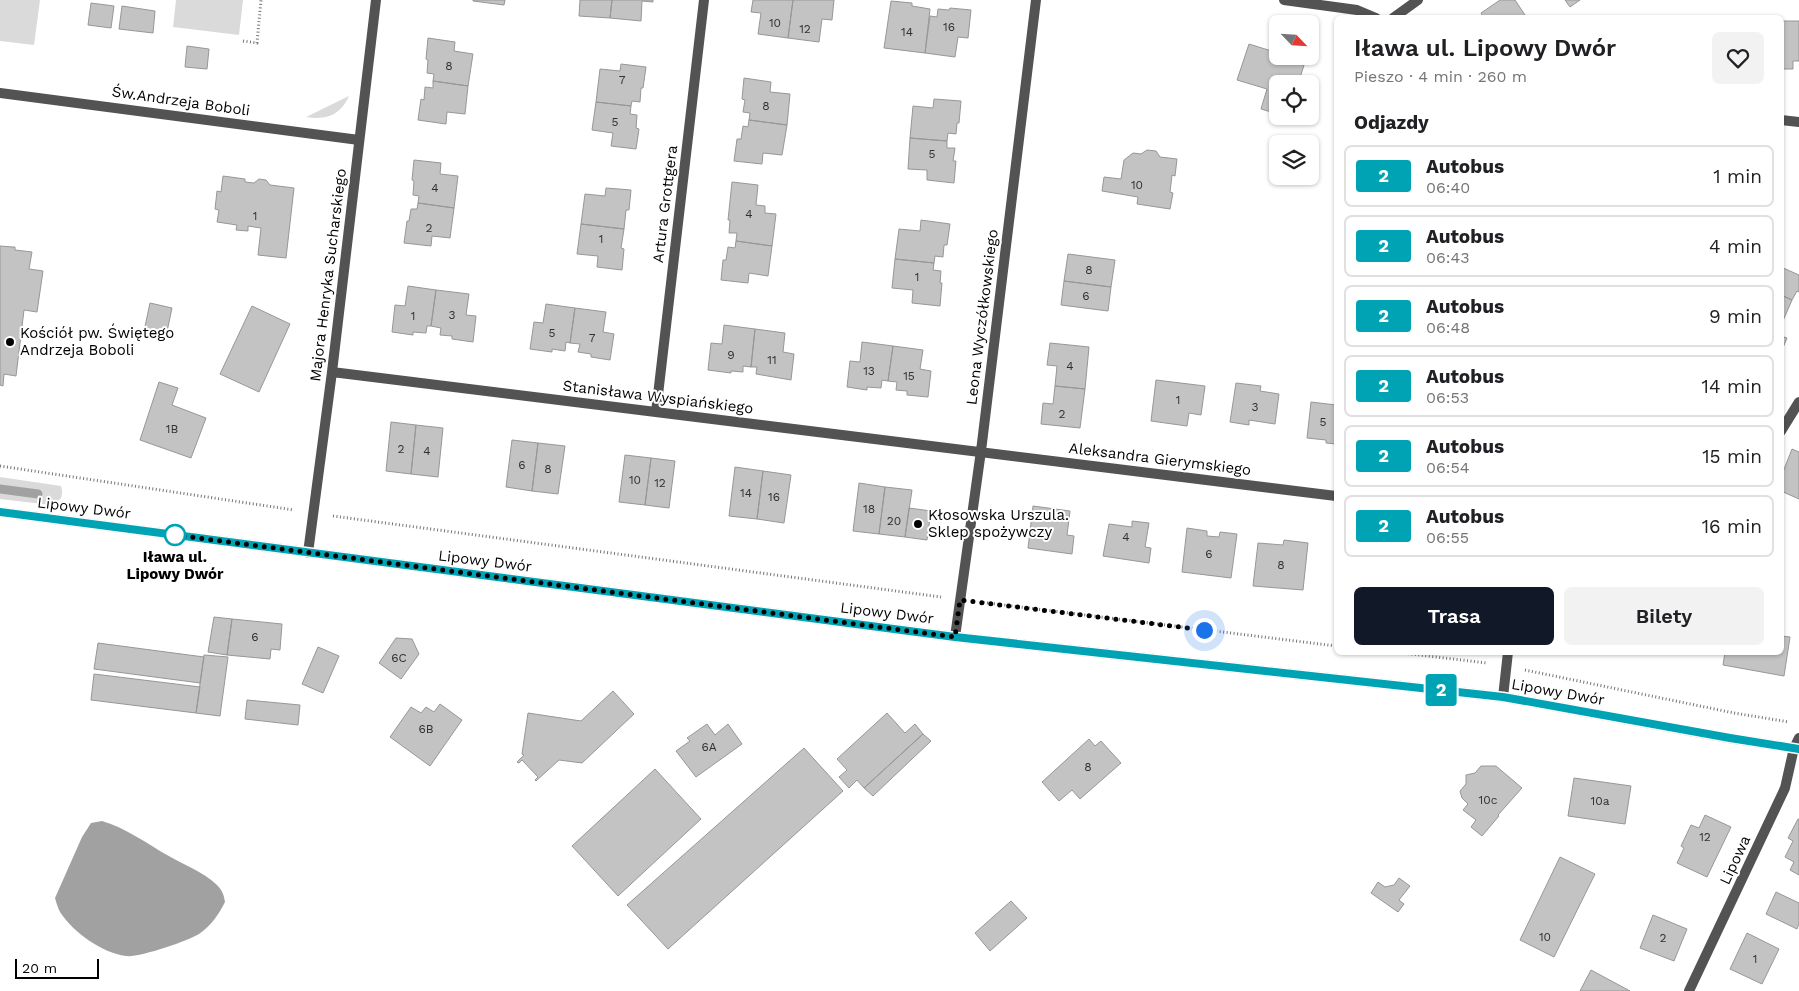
<!DOCTYPE html>
<html lang="pl">
<meta charset="utf-8">
<style>
:root{--surface:#fff;--page:#f2f2f2;--text:#202124;--muted:#757577;--line:#e0e0e0;--accent:#111827}
body{margin:0;font-family:"Work Sans",sans-serif;background:var(--page);color:var(--text);height:100vh;display:flex;flex-direction:column;font-size:19px;white-space:nowrap}
*{box-sizing:border-box;margin:0}
p{font-size:16px;color:var(--muted)}
.icon{flex:none;width:28px;height:28px;fill:none;stroke:currentColor;stroke-width:2;stroke-linecap:round;stroke-linejoin:round}
.map{position:relative;flex:1;overflow:hidden}
.drawer{position:absolute;left:1334px;top:15px;width:450px;height:640px;display:flex;flex-direction:column;background:var(--surface);border-radius:8px;box-shadow:0 1px 4px #0004}
.drawer>*{flex:none}
.badge{padding:0 10px;border-radius:4px;font-size:18px;line-height:32px}
.needle{width:32px;rotate:115deg}
.buttons{position:absolute;left:1269px;top:15px;display:grid;gap:10px}
.buttons a{display:grid;place-items:center;width:50px;height:50px;border-radius:8px;background:var(--surface);box-shadow:0 1px 4px #0004;font-size:25px}
.scale{position:absolute;left:15px;bottom:12px;width:84px;box-sizing:border-box;padding-left:5px;border:2px solid #000;border-top:0;font-size:14px;line-height:18px;white-space:nowrap;color:#000;-webkit-text-stroke:4px #fff;paint-order:stroke}
.you{position:absolute;width:25px;height:25px;margin:-12px;border:4px solid #fff;border-radius:50%;background:#1a73e8;box-shadow:0 0 0 8px #1a73e833}
.map>.badge{position:absolute;translate:-50% -50%;box-shadow:0 0 0 2px #fff}
h2{padding:0 20px;font-size:19px;line-height:45px}
.round{display:grid;place-items:center;flex:none;width:52px;height:52px;border-radius:8px;background:var(--page)}
.summary{display:flex;align-items:center;justify-content:space-between;height:85px;padding:0 20px}
h1{font-size:24px;font-weight:600;line-height:38px}
.primary-button{display:flex;gap:10px;margin-top:auto;padding:10px 20px}
.primary-button a{flex:1;height:58px;border-radius:8px;background:var(--accent);color:#fff;font-size:20px;font-weight:600;line-height:58px;text-align:center}
.primary-button a+a{background:var(--page);color:var(--text)}
ul{padding:0;list-style:none}
li{display:flex;align-items:center;gap:15px;height:62px;margin:0 10px 8px;padding:0 10px;border:2px solid var(--line);border-radius:8px}
li div{flex:1}
li b{display:block;font-size:19px}
li em{font-style:normal}
li .badge{min-width:55px;font-weight:700;text-align:center}
.map>svg:first-child{display:block}
</style>
<div class="map">
<svg width="1799" height="991" viewBox="0 0 1799 991">
<rect width="100%" height="100%" fill="#fff"/>
<path fill="#dadada" d="M0,0H40L34,45L0,41Z
M176,0H243L239,35L173,27Z
M349,96C340,116 326,120 306,117Z
M0,477L61,486C64,496 61,501 51,505L0,499Z"/>
<path fill="#a1a1a1" d="M102,821C126,828 146,843 167,855C184,865 202,871 217,885C222,890 224,895 225,902C219,914 211,926 199,934C188,941 138,958 126,956C102,953 73,932 60,912C58,908 56,902 55,898L82,837L91,823Z"/>
<g fill="none" stroke-linecap="round" stroke-linejoin="round">
<path stroke="#a1a1a1" stroke-width="9" d="M0,489L38,494"/>
</g>
<path fill="#c3c3c3" stroke="#979797" d="M473,0H505L504,5L473,1Z
M580,0H612L610,18L579,16Z
M612,0H653V2L642,1L641,21L610,18Z
M753,0H793L788,38L758,34L761,13L751,12Z
M793,0H834L832,20L822,19L819,42L788,38Z
M1500,0H1515L1527,18H1484L1481,13Z
M1565,0H1580L1570,7Z
M891,1L912,3V6L930,9L925,53L884,48Z
M91,3L114,6L111,28L88,25Z
M122,6L155,11L153,33L119,29Z
M950,8L971,10L968,38L958,37L955,57L925,53L930,16L937,17L938,9L949,10Z
M1781,21H1799V61H1793V69H1781Z
M428,38L455,42L454,51L473,54L468,86L433,81L434,74L427,73L428,60L426,59Z
M1249,44L1278,53V56H1287L1305,62L1298,84H1278V114L1261,109L1267,89L1237,80Z
M187,46L209,49L207,69L185,67Z
M621,64L646,67L643,88H641L640,102L632,101L631,106L596,102L600,69L620,71Z
M744,78L771,82L770,92L790,94L787,125L749,120L750,113L743,112L745,100L742,99Z
M433,81L468,86L465,114L447,112L446,124L418,120L421,99L424,100L425,87L433,88Z
M934,99L961,101L959,123H957L956,134L948,133L947,141L910,138L913,106L933,108Z
M596,102L631,106L630,114L637,115L636,128L639,129L636,149L611,146L613,133L592,130Z
M749,120L787,125L782,155L763,153L762,164L734,161L737,139H741L743,126L748,127Z
M910,138L947,141V148H955L953,161H956L954,183L927,180V170L908,169Z
M1147,150L1156,151L1160,157L1177,159L1175,176L1172,175L1170,192L1173,193L1170,209L1137,204L1138,197L1102,191L1104,177L1121,179L1124,160L1133,153L1141,154Z
M414,160L441,163L440,174L458,176L454,208L418,203L419,196L413,195L414,181L412,180Z
M223,176L245,179V182L254,183L259,179L266,180L270,185L294,188L286,258L258,255L261,228L248,226V231L236,230L237,225L217,222L219,210L215,209L217,191L221,192Z
M732,182L758,185L756,205L765,206V213L776,214L772,246L736,241L737,233H729L730,220H728Z
M606,188L631,190L629,210H626L624,229L581,224L585,194L605,196Z
M418,203L454,208L450,238L432,236L431,246L404,243L407,221H409L411,209H417Z
M921,220L950,224L947,245H944L943,257L935,256L934,263L895,259L899,229L920,231Z
M581,224L624,229L621,248L624,249L622,270L597,267L598,256L577,254Z
M736,241L772,246L768,276L749,273L748,283L721,280L723,260H726L728,247L735,248Z
M0,246L13,247H15V250L32,252L29,269L43,271L37,312L24,310L16,376L4,374L3,386L0,385Z
M1068,254L1115,260L1111,287L1064,281Z
M895,259L934,263L933,270L941,271L940,283H942L940,306L912,303L913,290L892,288Z
M1781,267L1799,275V292L1797,291L1792,300L1781,295Z
M1064,281L1111,287L1108,311L1061,305Z
M408,286L436,290L431,326H427L426,333L413,332V335L392,332L395,305L405,306Z
M436,290L469,294L466,315L476,316L473,342L452,339V336L440,335L441,328L431,326Z
M1781,295L1792,300L1782,323L1781,322Z
M150,303L172,308L165,341L143,336Z
M546,304L575,308L570,343L566,342L565,351L552,349V352L530,349L534,322L543,323Z
M252,306L290,324L259,392L220,374Z
M575,308L606,312L603,332L614,334L610,360L591,357V354L578,352L580,344L570,343Z
M724,325L755,329L751,367L743,366V372L731,371V373L708,370L711,343L722,344Z
M755,329L785,333L783,352L794,354L791,380L756,374L757,367H751Z
M1781,336L1787,338L1782,350L1781,349Z
M862,342L893,346L888,381L882,380L881,388L867,387V390L847,387L850,361L860,362Z
M1050,343L1089,347L1085,389L1055,386L1057,366L1047,365Z
M893,346L923,350L920,369L931,371L928,397L907,395V391L896,390L897,382L888,381Z
M1156,380L1205,386L1201,415L1189,413L1187,426L1151,421Z
M159,382L178,388L172,405L206,418L191,458L140,440Z
M1236,383L1261,386L1260,391L1279,394L1275,424L1249,420V425L1230,422Z
M1055,386L1085,389L1080,428L1041,424L1043,403L1053,404Z
M1311,402L1336,405V444L1326,443V440L1307,438Z
M391,422L416,425L411,474L386,471Z
M416,425L443,428L438,477L411,474Z
M512,440L538,443L532,491L506,487Z
M538,443L565,446L558,494L532,491Z
M1792,449L1799,452V499L1781,491V477Z
M625,455L651,458L645,505L619,502Z
M651,458L675,461L669,508L645,505Z
M735,467L763,471L757,519L729,516Z
M763,471L791,475L784,523L757,519Z
M859,483L885,487L879,534L853,531Z
M885,487L912,490L905,537L879,534Z
M1033,506L1070,511L1067,535L1074,536L1072,554L1028,548Z
M909,508L931,511L927,540L905,537Z
M1132,521L1149,523L1145,547L1151,548L1149,563L1103,556L1109,524L1132,527Z
M1187,528L1207,531V536L1219,537L1220,532L1237,534L1231,578L1182,572Z
M1284,540L1308,543L1303,590L1253,586L1258,543L1283,545Z
M214,617L232,619L227,655L208,652Z
M232,619L282,624L280,650L271,649L270,659L227,655Z
M1781,636L1790,637L1784,676L1723,665L1725,652H1781Z
M396,638L412,639L419,654L401,679L379,663Z
M98,643L204,657L200,683L94,669Z
M318,647L339,656L323,693L302,684Z
M204,655L228,657L220,716L196,713Z
M94,674L200,687L196,713L91,700Z
M613,691L634,714L582,763L559,760L536,781L535,780L538,777L522,760L519,763L517,762L524,755L522,754L528,713L581,721Z
M247,700L300,705L298,725L245,719Z
M440,704L462,720L430,766L390,737L411,707L421,713L426,707L434,712Z
M887,713L905,733L915,724L923,734L864,788L857,780L849,788L839,777L847,770L837,759Z
M707,724L715,735L728,724L742,744L696,777L676,751L690,741L687,738Z
M923,734L931,741L873,796L864,788Z
M1089,739L1095,746L1101,741L1121,763L1080,799L1072,790L1059,801L1042,782Z
M804,748L843,791L668,949L627,905Z
M1481,766H1496L1522,788L1498,815L1499,816L1482,836L1471,827L1476,820L1463,810L1468,804L1462,798L1460,791L1466,784V775L1475,773Z
M655,769L701,819L618,896L572,846Z
M1574,778L1631,786L1625,824L1568,816Z
M1705,815L1731,827L1707,877L1677,863L1684,848L1681,846L1691,825L1699,828Z
M1798,819H1799V875L1790,870L1794,862L1785,857L1793,841L1788,838Z
M1560,857L1595,874L1554,957L1520,940Z
M1399,878L1410,886L1399,900L1404,904L1398,912L1371,893L1378,882L1385,887L1394,885Z
M1776,892L1799,903V924L1797,929L1766,914Z
M1011,901L1027,918L990,951L975,933Z
M1653,915L1687,929L1674,961L1640,948Z
M1747,933L1779,949L1762,984L1730,969Z
M1591,970L1630,991H1580Z"/>
<g fill="none" stroke-linecap="round" stroke-linejoin="round">
<path stroke="#757575" stroke-width="3" stroke-dasharray="1 2.5" stroke-linecap="butt" d="M243,41L257,43L261,0
M0,466L294,510
M333,516L941,597
M980,602L1336,646
M1394,652L1487,663
M1525,670L1734,713L1789,722"/>
<path stroke="#535353" stroke-width="10" d="M1284,0L1357,10L1376,18
M1393,18L1418,0
M0,93L359,140
M1781,120L1799,122
M332,372L1336,496
M656,412L704,0
M1781,431L1799,402
M308,553L332,372L376,0
M955,637L981,451L1036,0
M1503,697L1508,652
M1689,991L1785,788L1794,748L1799,738"/>
<path stroke="#202020" stroke-width="10" d="M0,512L955,637L1503,697L1729,738L1799,749"/>
</g>
<g fill="none" stroke-linecap="round" stroke-linejoin="round">
<g stroke="#fff" stroke-width="11">
<path id="line" d="M0,512L955,637L1503,697L1730,738L1799,749"/>
</g>
<use href="#line" stroke="#00a3b4" stroke-width="8"/>
<path stroke="#000" stroke-width="5" stroke-dasharray="0 9" d="M175,535L955,637L960,600L1204,630"/>
</g>
<g fill="#000" stroke="#fff" stroke-width="2">
<circle cx="10" cy="342" r="5"/>
<circle cx="918" cy="524" r="5"/>
</g>
<circle fill="#fff" stroke="#00a3b4" stroke-width="2.5" cx="175" cy="535" r="10"/>
<g text-anchor="middle" stroke-width="4" stroke-linejoin="round" paint-order="stroke">
<g font-size="12" fill="#313131">
<text x="775" y="27">10</text>
<text x="949" y="31">16</text>
<text x="805" y="33">12</text>
<text x="907" y="36">14</text>
<text x="449" y="70">8</text>
<text x="622" y="84">7</text>
<text x="766" y="110">8</text>
<text x="615" y="126">5</text>
<text x="932" y="158">5</text>
<text x="1137" y="189">10</text>
<text x="435" y="192">4</text>
<text x="749" y="218">4</text>
<text x="255" y="220">1</text>
<text x="429" y="232">2</text>
<text x="601" y="243">1</text>
<text x="1089" y="274">8</text>
<text x="917" y="281">1</text>
<text x="1086" y="300">6</text>
<text x="452" y="319">3</text>
<text x="413" y="320">1</text>
<text x="552" y="337">5</text>
<text x="592" y="342">7</text>
<text x="731" y="359">9</text>
<text x="772" y="364">11</text>
<text x="1070" y="370">4</text>
<text x="869" y="375">13</text>
<text x="909" y="380">15</text>
<text x="1178" y="404">1</text>
<text x="1255" y="411">3</text>
<text x="1062" y="418">2</text>
<text x="1323" y="426">5</text>
<text x="172" y="433">1B</text>
<text x="401" y="453">2</text>
<text x="427" y="455">4</text>
<text x="522" y="469">6</text>
<text x="548" y="473">8</text>
<text x="635" y="484">10</text>
<text x="660" y="487">12</text>
<text x="746" y="497">14</text>
<text x="774" y="501">16</text>
<text x="869" y="513">18</text>
<text x="894" y="525">20</text>
<text x="1126" y="541">4</text>
<text x="1209" y="558">6</text>
<text x="1281" y="569">8</text>
<text x="255" y="641">6</text>
<text x="399" y="662">6C</text>
<text x="426" y="733">6B</text>
<text x="709" y="751">6A</text>
<text x="1088" y="771">8</text>
<text x="1488" y="804">10c</text>
<text x="1600" y="805">10a</text>
<text x="1705" y="841">12</text>
<text x="1545" y="941">10</text>
<text x="1663" y="942">2</text>
<text x="1755" y="963">1</text>
</g>
<g font-size="15" fill="#000" stroke="#fff">
<text transform="translate(181 101) rotate(8)" y="5">Św.Andrzeja Boboli</text>
<text transform="translate(665 204) rotate(-83)" y="5">Artura Grottgera</text>
<text transform="translate(328 275) rotate(-83)" y="5">Majora Henryka Sucharskiego</text>
<text transform="translate(982 317) rotate(-83)" y="5">Leona Wyczółkowskiego</text>
<text transform="translate(658 397) rotate(7)" y="5">Stanisława Wyspiańskiego</text>
<text transform="translate(1160 459) rotate(7)" y="5">Aleksandra Gierymskiego</text>
<text transform="translate(84 508) rotate(7)" y="5">Lipowy Dwór</text>
<text transform="translate(485 561) rotate(7)" y="5">Lipowy Dwór</text>
<text transform="translate(887 613) rotate(7)" y="5">Lipowy Dwór</text>
<text transform="translate(1558 692) rotate(10)" y="5">Lipowy Dwór</text>
<text transform="translate(1735 860) rotate(-65)" y="5">Lipowa</text>
</g>
<g font-size="15" fill="#000" stroke="#fff" text-anchor="start">
<text x="20" y="338">Kościół pw. Świętego<tspan x="20" dy="17">Andrzeja Boboli</tspan></text>
<text x="928" y="520">Kłosowska Urszula.<tspan x="928" dy="17">Sklep spożywczy</tspan></text>
</g>
<g font-size="15" font-weight="bold" fill="#000" stroke="#fff">
<text x="175" y="562">Iława ul.<tspan x="175" dy="17">Lipowy Dwór</tspan></text>
</g>
</g>
</svg>
<div class="buttons">
<a><svg class="needle" viewBox="-14 -14 28 28"><path d="M0-13l5 13h-10z" fill="#e53935"/><path d="M0 13l5-13h-10z" fill="#757577"/></svg></a>
<a><svg class="icon" aria-label="locate" viewBox="0 0 24 24"><circle cx="12" cy="12" r="6"/><path d="M12 2v4M12 18v4M2 12h4M18 12h4"/></svg></a>
<a><svg class="icon" aria-label="layers" viewBox="0 0 24 24"><path d="M12 4l9 5-9 5-9-5zM3 14l9 5 9-5"/></svg></a>
</div>
<div class="scale">20 m</div>
<div class="you" style="left:1204px;top:630px"></div>
<b class="badge" style="left:1441px;top:690px;background:#00a3b4;color:#fff">2</b>
<section class="drawer">
<div class="summary"><div><h1>Iława ul. Lipowy Dwór</h1><p>Pieszo · 4 min · 260 m</p></div><a class="round"><svg class="icon" aria-label="heart" viewBox="0 0 24 24"><path d="M12 20l-8-8c-3-5 5-10 8-4 3-6 11-1 8 4z"/></svg></a></div>
<h2>Odjazdy</h2>
<ul>
<li><span class="badge" style="background:#00a3b4;color:#fff">2</span><div><b>Autobus</b><p>06:40</p></div><em>1 min</em></li>
<li><span class="badge" style="background:#00a3b4;color:#fff">2</span><div><b>Autobus</b><p>06:43</p></div><em>4 min</em></li>
<li><span class="badge" style="background:#00a3b4;color:#fff">2</span><div><b>Autobus</b><p>06:48</p></div><em>9 min</em></li>
<li><span class="badge" style="background:#00a3b4;color:#fff">2</span><div><b>Autobus</b><p>06:53</p></div><em>14 min</em></li>
<li><span class="badge" style="background:#00a3b4;color:#fff">2</span><div><b>Autobus</b><p>06:54</p></div><em>15 min</em></li>
<li><span class="badge" style="background:#00a3b4;color:#fff">2</span><div><b>Autobus</b><p>06:55</p></div><em>16 min</em></li>
</ul>
<div class="primary-button"><a>Trasa</a><a>Bilety</a></div>
</section>
</div>
